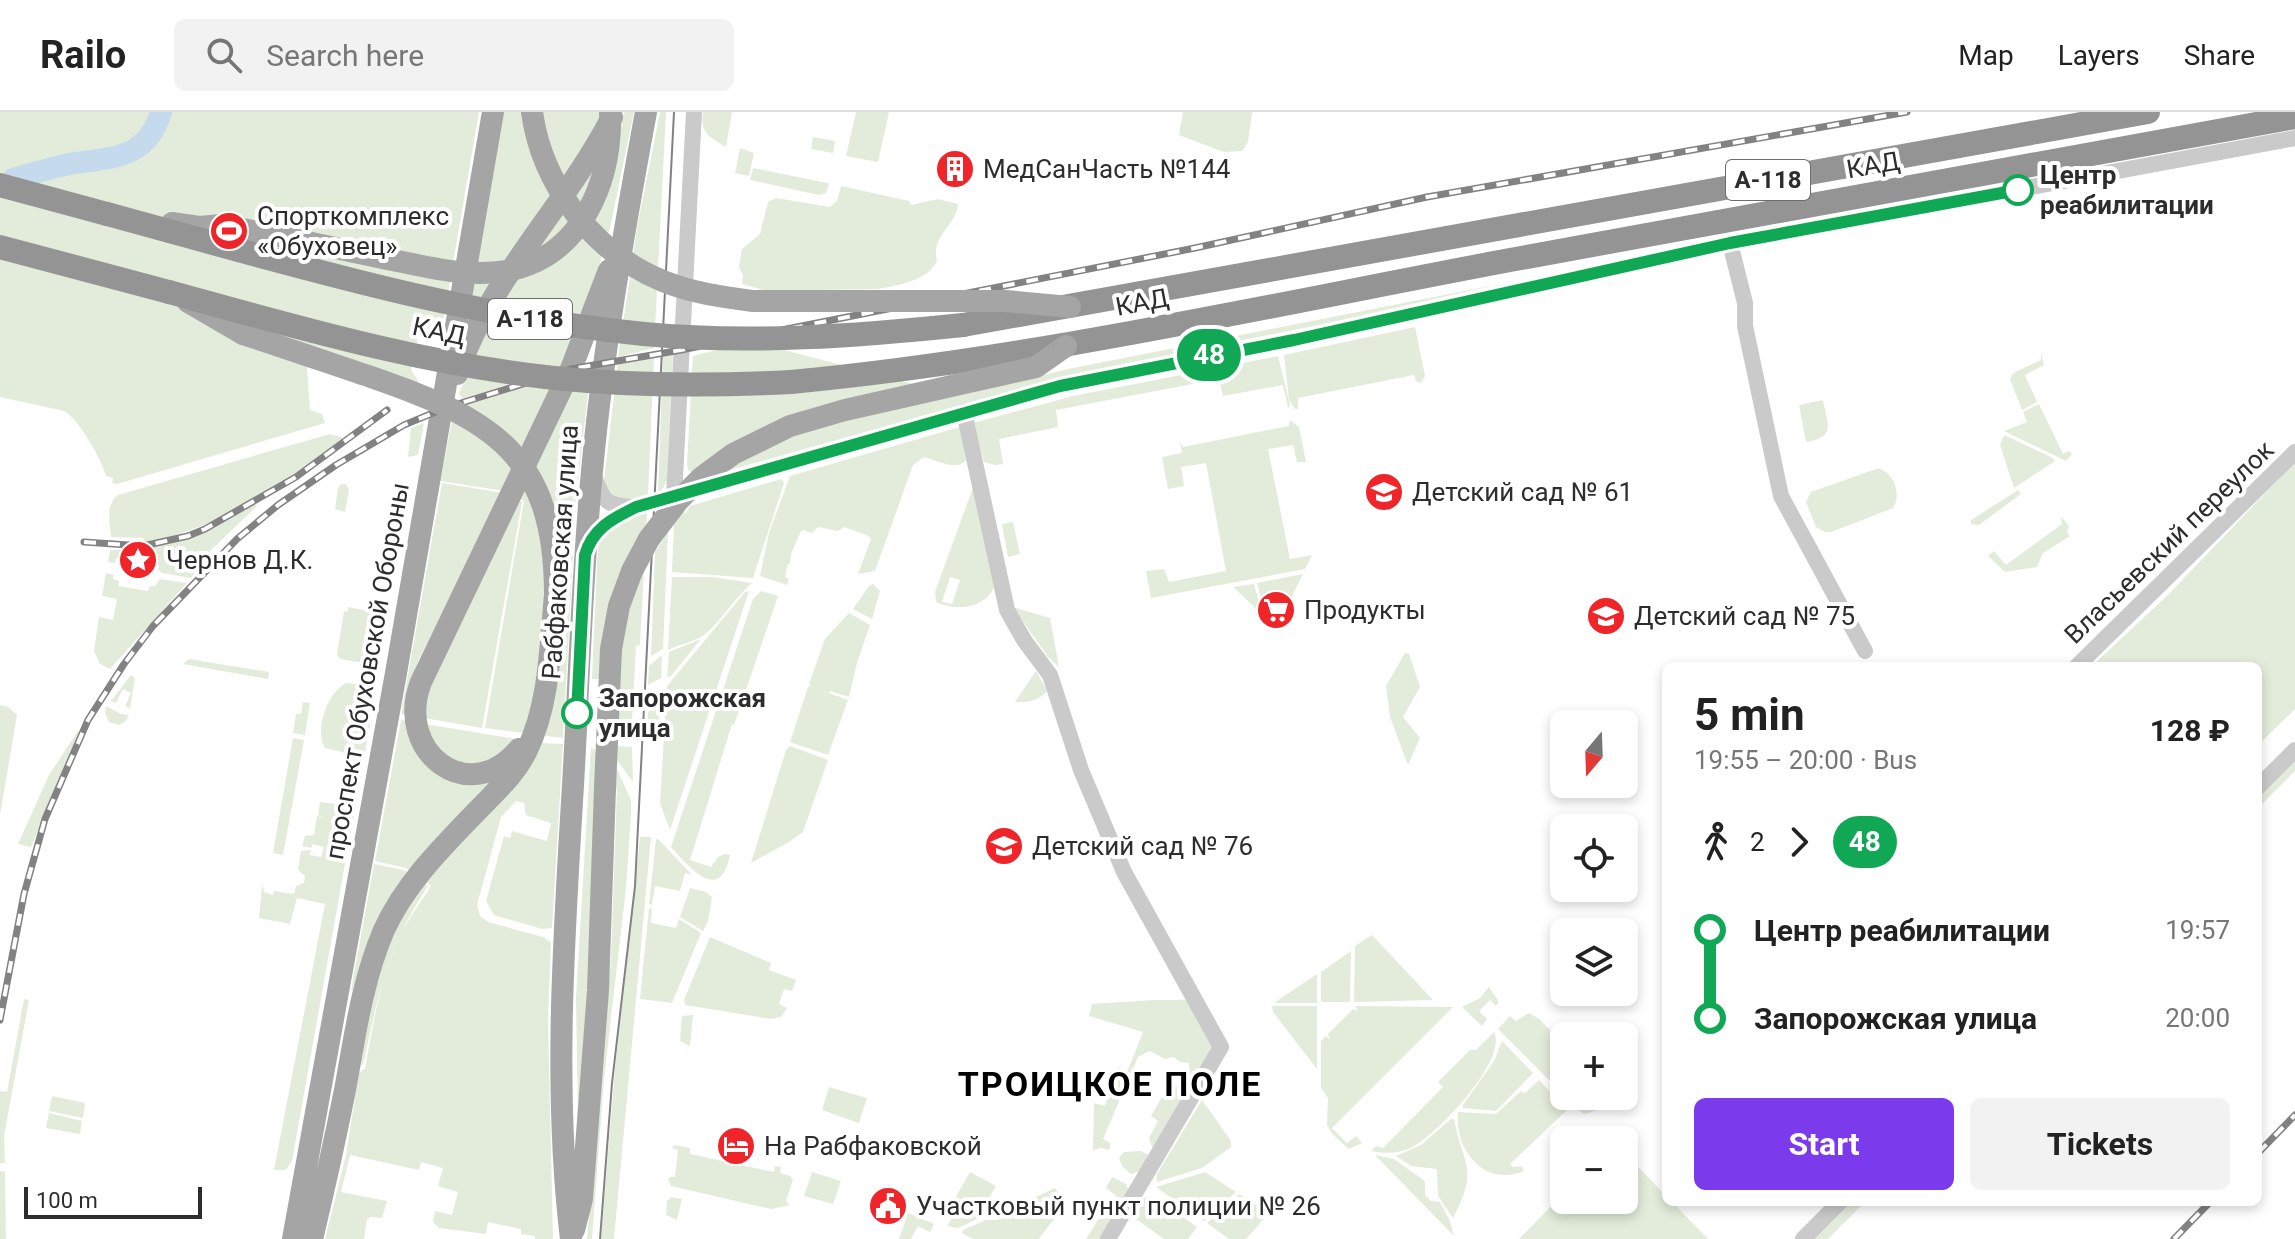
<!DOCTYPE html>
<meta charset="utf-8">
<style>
:root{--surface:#fff;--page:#f2f2f2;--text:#222;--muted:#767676;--line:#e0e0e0;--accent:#7c3aed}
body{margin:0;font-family:Roboto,sans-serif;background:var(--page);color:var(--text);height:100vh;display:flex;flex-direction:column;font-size:30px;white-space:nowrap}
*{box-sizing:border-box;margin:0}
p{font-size:26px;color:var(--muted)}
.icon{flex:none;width:44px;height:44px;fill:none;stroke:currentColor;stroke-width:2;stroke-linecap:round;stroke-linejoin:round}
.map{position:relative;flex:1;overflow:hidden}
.details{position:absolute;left:1662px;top:550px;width:600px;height:544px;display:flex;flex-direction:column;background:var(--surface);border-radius:12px;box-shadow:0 4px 12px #0003}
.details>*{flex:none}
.badge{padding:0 16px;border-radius:26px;font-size:28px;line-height:52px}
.needle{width:52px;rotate:199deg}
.buttons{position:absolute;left:1550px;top:598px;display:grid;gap:16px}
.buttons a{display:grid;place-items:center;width:88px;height:88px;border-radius:12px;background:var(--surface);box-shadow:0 4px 12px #0003;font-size:40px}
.scale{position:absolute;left:24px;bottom:20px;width:178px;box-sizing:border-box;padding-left:8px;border:4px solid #2d2d2d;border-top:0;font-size:22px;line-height:28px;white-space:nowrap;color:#2d2d2d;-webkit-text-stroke:6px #fff;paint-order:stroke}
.map>.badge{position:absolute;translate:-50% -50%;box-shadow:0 0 0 4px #fff}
.legs{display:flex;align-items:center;gap:12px;height:88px;padding:0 32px;font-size:26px}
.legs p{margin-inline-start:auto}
.headline{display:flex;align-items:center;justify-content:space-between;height:136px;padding:0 32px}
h1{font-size:44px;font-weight:700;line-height:60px}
.cta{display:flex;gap:16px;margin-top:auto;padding:16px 32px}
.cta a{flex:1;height:92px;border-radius:12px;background:var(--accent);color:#fff;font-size:32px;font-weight:700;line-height:92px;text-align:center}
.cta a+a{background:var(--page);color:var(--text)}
ul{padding:0 32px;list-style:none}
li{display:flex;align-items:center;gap:28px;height:88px;font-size:30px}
li i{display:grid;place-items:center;width:12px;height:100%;margin:0 10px;background:currentColor}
li i::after{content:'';width:20px;height:20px;margin:-10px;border:6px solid;border-radius:50%;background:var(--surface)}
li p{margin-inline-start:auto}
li:first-child i{background:linear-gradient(#0000 50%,currentColor 0)}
li:last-child i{background:linear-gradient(currentColor 50%,#0000 0)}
header{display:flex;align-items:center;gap:48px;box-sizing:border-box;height:112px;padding:0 40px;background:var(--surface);border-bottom:2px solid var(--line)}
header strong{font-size:38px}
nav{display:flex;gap:44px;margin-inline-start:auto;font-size:28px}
.search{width:560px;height:72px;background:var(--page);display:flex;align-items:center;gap:20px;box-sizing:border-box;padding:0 28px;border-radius:12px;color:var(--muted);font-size:30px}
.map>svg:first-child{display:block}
</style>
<header>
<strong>Railo</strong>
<div class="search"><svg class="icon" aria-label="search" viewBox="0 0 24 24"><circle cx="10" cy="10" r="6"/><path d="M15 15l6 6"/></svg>Search here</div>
<nav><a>Map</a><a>Layers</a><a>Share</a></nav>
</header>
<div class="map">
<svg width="2295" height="1127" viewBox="0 0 2295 1127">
<rect width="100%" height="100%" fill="#fff"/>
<path fill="#e3ecda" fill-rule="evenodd" d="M0,0H479L440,227L418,224L411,258L419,270L418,275L306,243L310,298L322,302L325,311L117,372L112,371L113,366L106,364C101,347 80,308 64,299L0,285Z
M500,0H603L600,10L467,212Z
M625,0H634L610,116L592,180L564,254L463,287L459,282L482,221L618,14Z
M660,0H666L654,236L618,245L637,116Z
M703,0H732L726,35C710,26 699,20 703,0Z
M856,0H889L878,50L846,44Z
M1183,0H1252L1248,30L1242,39L1224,40L1179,23Z
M813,25L835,29L833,41L811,37Z
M740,36L754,41L749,64L735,61Z
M753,56L827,71L829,72L826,81L819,83L750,68Z
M841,74L909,89L911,93L938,87L958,92C957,113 930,124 937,149C927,169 899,173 878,177L767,179L742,172L743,163L739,155L742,137L760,122L768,90L776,86L830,95L837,89Z
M1505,171L1324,212L1068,263L730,358L703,369L688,358L687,352L693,244L751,229L958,284L1068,257Z
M1415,215L1425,264L1421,271L1416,269L1414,263L1298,286V297H1295L1289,288L1284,243Z
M2041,241L2044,253L2025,263L2037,290L2022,298L2010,267L2013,261L2041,248Z
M663,243H673L667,368L661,380H658Z
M654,244L648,383L619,391L603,376L618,251Z
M1278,244L1290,293L1288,296L1283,273L1223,284L1219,267L1056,298L1058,315L999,327L1003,352L995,353L984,350L973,311L1073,284Z
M559,264L504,379L440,369L454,299L470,290Z
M573,264H590L576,387L563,626L485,616L524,389L517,385Z
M1823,288C1827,311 1837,325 1806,330L1799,293Z
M2039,292L2063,342L2069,339L2072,342L2066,349L2004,319L2027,310L2023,300Z
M1290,308L1299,315L1306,350H1297L1293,333L1268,337L1290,447L1312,443L1305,457L1151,486L1146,459L1164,457L1169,470L1226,459L1206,351L1181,355L1184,374L1168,377L1162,345L1182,341L1180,330L1183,335L1289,314Z
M424,311L418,343L408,345L411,316Z
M963,314L967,347C958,360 938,349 924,345L913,353L875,459L858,462L871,427L867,423L844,415L838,419L818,415L812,421L803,418L801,419L791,442L790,451L787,454L785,465L789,467L787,473L760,464L769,421L790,364Z
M330,322L343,326C283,373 220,416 144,431L143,426L111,425C110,411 105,393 118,383Z
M2004,323L2053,346L2055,349L2014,376L2000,333Z
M2295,350V597L2258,633V554H2092L2169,482Z
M1879,356C1894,362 1902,382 1893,396L1831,420H1825L1816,415L1806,390L1811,380Z
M781,367L784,371L753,466L672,460L674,411L683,400L686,401L690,394Z
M442,371L503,381L418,549L405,587L426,589L428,579L518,387L522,390L482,616L401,602Z
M341,372H346L349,378L345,400L335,397L338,376Z
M974,373L994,475C985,497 955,499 936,490L935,480ZM950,465L960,468L952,492L942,490Z
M2018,378L2021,382L1979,413L1971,412V408Z
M255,392L257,394L211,438L191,466L162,461L158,458L159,453L154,452V447L123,441L122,447L116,446L115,451L108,450L110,438H144V436C187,429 219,413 255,392Z
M647,401L640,533L636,534L631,629H603V567H592L598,429L612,411Z
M2061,404L2069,414L2067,420L2070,424L2043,441L2037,455L2005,460L1988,444L1994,439L2006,453L2062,412Z
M1013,410L1020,442L1008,445L1002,412Z
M668,420L663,537L651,544L655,440Z
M106,461L114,463L113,467L119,469L118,474L148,479L150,474H155L160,467L187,471L110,557L100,552L94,539L99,505L113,508L117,487L102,484Z
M1303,462L1288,492L1286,485L1262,490L1257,471Z
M672,465H712L752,471C734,486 722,509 704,523C694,530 680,532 668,538Z
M873,472L880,479L872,507L853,497L869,474Z
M1254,472L1262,502L1233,475Z
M749,479L670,718L660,691L667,574L745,480Z
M761,479L778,484L734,613L732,612L690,748L711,755L718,745L725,742L730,743C720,793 689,755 671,735L753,487Z
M348,495L374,500L369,540L364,551L340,547L337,542L344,499L348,500Z
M1013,495L1050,506L1059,555L1048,545Z
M849,501L870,513L857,551L849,585L830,579L829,581L848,588L828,643L790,630L808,575L811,573L809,572L825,527Z
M701,527L671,564L667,565L669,540Z
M1405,541L1409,542L1420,575L1403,605L1420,626L1408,653L1390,605L1386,574Z
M662,543L661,566L648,573L649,554Z
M189,547L269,560L268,567L183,552Z
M1036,559L1047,579C1039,589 1027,591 1015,590Z
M131,563L135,566L130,597L125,594L131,581L123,577L116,591L111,589Z
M347,571L371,574L376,578L292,1049L286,1058H274L325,792L297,786L290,812L259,806L262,776L263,772L264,780L273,783L274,779L294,782L296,774L304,771L305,764L298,758L301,739L311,738L310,743L321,745L324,735L313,732L311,736L302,734L305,724L314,723L317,704L324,705L318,703L320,690L336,692L346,641L325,636C314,620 327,579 347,571Z
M660,583L658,629H647L648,601Z
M303,590L310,591L305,623L293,621L296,602H301Z
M0,593L8,595L17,603L0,703Z
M106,594L121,602L129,603L125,610L119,613L109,610L105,601Z
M401,608L541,631L563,632L552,816L542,817L494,803L486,789L504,724L510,726L512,719L547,729L551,711L526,703L524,691L516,689L501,705L477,793L480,804L488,810L543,825L551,830L548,907L553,1127H535V1124L521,1122V1117L488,1110L486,1122L439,1116L433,1110L435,1099L452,1103L458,1080L438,1074L443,1056L421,1050L419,1058L350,1043L341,1080L387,1089L382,1106L371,1105L367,1107L364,1127H325L346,1043L359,961L365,956C374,911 380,864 401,822C409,806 421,790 431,774L406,756L375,749Z
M78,619L80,620L31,735L18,732L49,663Z
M293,626L304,628L283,743L273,741Z
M616,634L632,635L633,670L617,648Z
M790,634L828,648L803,720L789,730L751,751L786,638Z
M591,635L618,659L631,688V703L626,776L604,967L592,1127H587L611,846L617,677L595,676L590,835L578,1005L576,886Z
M2295,647V659L2258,696V684Z
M640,725H651L614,1127H601L615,957Z
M656,727H658L692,763L685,761L680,779L655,774L652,793L649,792Z
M374,752L404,758L428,774C388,834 378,884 363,953L360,952L374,885L351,878Z
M690,776L706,780L712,785L708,809L703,819L680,805Z
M649,796L652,797L651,811L676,816L679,807L701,821L672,891L640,887Z
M1372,823L1433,888L1354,890L1355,834Z
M710,825L771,851L769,858L796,868L792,879L784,877L779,892L787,896L781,905L771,907L685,893L684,888Z
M1351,839L1350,890H1321V860Z
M1317,862V891H1274Z
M1489,875L1499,890L1496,894L1490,888L1479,899L1487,907L1482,914L1462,895L1480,886Z
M24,887L29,888L4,1024L5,1051H0V979L7,980Z
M1153,888H1189L1214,937L1155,1034L1152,1035L1149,1026L1158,1009L1151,1004L1162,985L1171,988L1173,984L1166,980L1169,971L1183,978L1190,966L1189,951L1180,950L1174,945L1165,947L1150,939L1138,945L1103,1027L1110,1031V1036L1108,1038L1101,1036L1093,1038L1094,991L1105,994L1118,955L1128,958L1143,920L1089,904L1092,892Z
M1272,894H1317V957L1273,900Z
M1355,894L1453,895L1332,1016L1347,1031L1356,1024L1362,1031L1349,1037L1333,1023L1327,1013L1328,986L1321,976V929L1326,924L1330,927L1328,922L1353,897L1358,899Z
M1529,901L1539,907L1564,932V983L1498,917L1510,904L1516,909Z
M693,903L690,934L680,929L682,904Z
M1494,920C1508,948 1438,1021 1414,1034C1400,1042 1386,1042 1371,1039L1376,1034L1383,1036L1443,975L1438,970L1470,938H1476Z
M1502,929L1533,961L1496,999L1463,996V993L1494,949Z
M1539,968L1567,998L1510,1052L1513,1055L1522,1054L1524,1059C1484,1076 1454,1037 1458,1000L1496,1002L1521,979L1525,981Z
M829,975L867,986L859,1011L822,998Z
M52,984L85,991L83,1006L49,999Z
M1565,984H1616L1619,989L1586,1002L1582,1001Z
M1202,988L1231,1029V1035L1202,1056L1157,1070V1062Z
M49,1001L82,1009L80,1022L46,1016Z
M1451,1007H1454C1464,1057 1479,1055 1453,1106L1438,1084L1437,1057L1411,1054L1396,1044L1421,1033Z
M674,1033L690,1036V1042L764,1058L774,1060L775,1054L781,1055L780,1061L790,1064L793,1068L786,1089L790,1093L771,1097L671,1074L668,1068L670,1065H675L678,1038L672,1036Z
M1141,1039L1148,1043L1141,1059L1131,1062L1122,1054L1119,1046L1124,1040Z
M1624,1040L1666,1084V1090H1672L1708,1127H1519L1564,1081V1088H1624Z
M1375,1043L1394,1047L1422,1067L1425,1070V1083L1431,1089L1440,1090L1450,1109L1454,1124Z
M0,1059L5,1060L6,1127H0Z
M812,1060L841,1069L833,1092L804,1084Z
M970,1060L996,1074L988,1088L1001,1096L958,1116L947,1114L958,1097L951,1093Z
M1205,1060L1236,1080L1204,1109L1156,1075Z
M1112,1065L1126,1072L1128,1077L1123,1089L1106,1076Z
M1055,1076C1069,1097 1050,1110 1039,1127H973L962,1121L963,1118L986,1108H998L1006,1099Z
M1239,1082L1269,1101L1246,1127H1229L1207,1111Z
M671,1085L682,1087L677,1108L666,1103L667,1089Z
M1147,1085L1157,1087L1197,1115L1188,1127H1164L1133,1105L1134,1097L1140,1087Z
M1111,1087L1120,1094L1100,1127H1086Z
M1849,1090H1865L1828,1127H1812Z
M908,1101L934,1112L930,1120L918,1114L911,1127H899Z"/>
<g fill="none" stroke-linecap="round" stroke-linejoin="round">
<path stroke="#c5dbed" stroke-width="22" d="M13,67C33,61 54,55 75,51C116,45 147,46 161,0"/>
<path stroke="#cacaca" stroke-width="16" d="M1730,131L1745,191V214L1781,384L1865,539
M964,300L1007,498L1024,528L1050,563L1081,658L1124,760L1221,935L1108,1127
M593,362C604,389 604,394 634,395
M674,385L694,0
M587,435C594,413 617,404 636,395L1060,274L1294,228L1730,131L2295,26
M2077,554L2295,340
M2258,675L2295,638
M1803,1127L1840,1090"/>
<path stroke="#a5a5a5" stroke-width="22" d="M188,190L243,222
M457,262C490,166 566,94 612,5
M519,637C469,697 394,640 421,570L571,257L609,158
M574,1118L582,1087L598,878L605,676
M293,1127L396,561L493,0
M312,1127C324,1077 335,1028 345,978C355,924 362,869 384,818C405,772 442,735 477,699C495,680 516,662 527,638C550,591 550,533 555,483
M571,1127C553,977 564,824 573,673C579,569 582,464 592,359C603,238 624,119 646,0"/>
<path stroke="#949494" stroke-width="24" d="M0,73L107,102
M0,135L169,180
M963,213L2148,0
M791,270C1033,247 1271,193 1510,148C1771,98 2033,52 2295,5"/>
<path stroke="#828282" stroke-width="2" d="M600,1127L612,971L635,774L674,0"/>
<g stroke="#828282" stroke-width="7">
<path id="rail" d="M84,430L143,434L188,424L205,417L296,365L387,298
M0,908L24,782L45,707L88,608L124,552L153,514L237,427L278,393L336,353L404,313L445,296L571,257L681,238L1195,136L1427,85L1907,0
M2258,1041L2295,1003
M2174,1127L2210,1090"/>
</g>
<use href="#rail" stroke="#fff" stroke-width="4" stroke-dasharray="12" stroke-linecap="butt"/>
<path stroke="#a5a5a5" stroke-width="22" d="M532,0C542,73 594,141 663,169C692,181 723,185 753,189H1006L1070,195
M172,111L199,115L222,113C274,123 326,134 378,145C418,153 465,166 506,159C582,145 612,69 610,0
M243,222C286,236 329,251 371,265C493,307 555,343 555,483
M605,676L611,537L619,494L632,459L649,427L678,389L702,365L733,342L790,314L845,298L1036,255L1066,234"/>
<path stroke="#949494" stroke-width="24" d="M107,102C284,150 460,204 644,222C751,232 857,224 963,213
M169,180C296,215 423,252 554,266C633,274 712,274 791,270"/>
</g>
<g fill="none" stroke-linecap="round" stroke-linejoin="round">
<g stroke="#fff" stroke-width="18">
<path id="line-1" d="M577,601L585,443C593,416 612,407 636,395L1060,274L1294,228L1730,131L2018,78"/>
</g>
<use href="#line-1" stroke="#10a855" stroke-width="12"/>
</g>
<defs>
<g id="building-disc" transform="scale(2)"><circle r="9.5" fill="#ef2529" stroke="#fff"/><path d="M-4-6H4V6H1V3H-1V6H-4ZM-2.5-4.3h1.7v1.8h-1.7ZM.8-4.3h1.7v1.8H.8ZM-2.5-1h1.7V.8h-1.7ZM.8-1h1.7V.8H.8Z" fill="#fff"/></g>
<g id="stadium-disc" transform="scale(2)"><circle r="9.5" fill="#ef2529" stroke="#fff"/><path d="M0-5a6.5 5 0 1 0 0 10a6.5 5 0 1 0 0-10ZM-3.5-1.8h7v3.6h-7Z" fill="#fff"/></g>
<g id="school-disc" transform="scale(2)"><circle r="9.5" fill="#ef2529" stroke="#fff"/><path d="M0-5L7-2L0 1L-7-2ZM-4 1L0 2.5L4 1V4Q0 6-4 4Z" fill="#fff"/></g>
<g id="sight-disc" transform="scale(2)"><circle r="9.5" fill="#ef2529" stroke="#fff"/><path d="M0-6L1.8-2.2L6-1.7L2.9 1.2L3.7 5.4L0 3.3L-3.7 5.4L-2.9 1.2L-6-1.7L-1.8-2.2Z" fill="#fff"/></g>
<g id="supermarket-disc" transform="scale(2)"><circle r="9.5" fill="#ef2529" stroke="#fff"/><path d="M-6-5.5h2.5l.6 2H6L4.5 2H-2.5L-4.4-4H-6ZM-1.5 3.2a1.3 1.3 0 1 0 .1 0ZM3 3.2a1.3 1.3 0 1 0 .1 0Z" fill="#fff"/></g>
<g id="hotel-disc" transform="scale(2)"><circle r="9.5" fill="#ef2529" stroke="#fff"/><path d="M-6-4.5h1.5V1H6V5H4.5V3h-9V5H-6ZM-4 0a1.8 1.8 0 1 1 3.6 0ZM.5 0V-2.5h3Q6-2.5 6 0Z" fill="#fff"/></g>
<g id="civic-disc" transform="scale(2)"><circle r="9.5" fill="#ef2529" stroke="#fff"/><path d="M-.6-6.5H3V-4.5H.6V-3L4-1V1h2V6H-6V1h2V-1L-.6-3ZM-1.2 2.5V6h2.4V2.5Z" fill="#fff"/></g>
</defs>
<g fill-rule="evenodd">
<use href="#building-disc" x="955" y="57"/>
<use href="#stadium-disc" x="229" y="119"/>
<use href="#school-disc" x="1384" y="380"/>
<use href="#sight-disc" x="138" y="448"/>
<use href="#supermarket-disc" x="1276" y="498"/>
<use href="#school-disc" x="1606" y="504"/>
<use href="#school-disc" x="1004" y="734"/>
<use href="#hotel-disc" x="736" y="1034"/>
<use href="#civic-disc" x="888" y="1094"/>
</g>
<g fill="#fff" stroke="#10a855" stroke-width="4">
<circle cx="2018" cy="78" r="14"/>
<circle cx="577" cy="601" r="14"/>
</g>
<g text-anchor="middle" stroke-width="8" stroke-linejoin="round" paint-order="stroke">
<g fill="#fff" stroke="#6c6c6c" stroke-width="2">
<rect x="1726" y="48" width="84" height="40" rx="6"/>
<rect x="488" y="187" width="84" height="40" rx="6"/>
</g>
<g font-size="24" font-weight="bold" fill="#2d2d2d">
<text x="1768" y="76">А-118</text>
<text x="530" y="215">А-118</text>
</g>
<g font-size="26" fill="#2d2d2d" stroke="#fff">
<text transform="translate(1873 53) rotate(-10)" y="9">КАД</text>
<text transform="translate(1142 190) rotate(-11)" y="9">КАД</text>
<text transform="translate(439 219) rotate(12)" y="9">КАД</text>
<text transform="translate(2169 430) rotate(-44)" y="9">Власьевский переулок</text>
<text transform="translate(560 440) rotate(-86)" y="9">Рабфаковская улица</text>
<text transform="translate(367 559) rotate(-80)" y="9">проспект Обуховской Обороны</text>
</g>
<g font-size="26" fill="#2d2d2d" stroke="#fff" text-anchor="start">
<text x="983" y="66">МедСанЧасть №144</text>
<text x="257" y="113">Спорткомплекс<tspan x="257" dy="30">«Обуховец»</tspan></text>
<text x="1412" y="389">Детский сад № 61</text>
<text x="166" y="457">Чернов Д.К.</text>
<text x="1304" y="507">Продукты</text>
<text x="1634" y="513">Детский сад № 75</text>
<text x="1032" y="743">Детский сад № 76</text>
<text x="764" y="1043">На Рабфаковской</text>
<text x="916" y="1103">Участковый пункт полиции № 26</text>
</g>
<g font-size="26" font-weight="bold" fill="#2d2d2d" stroke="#fff" text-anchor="start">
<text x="2040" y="72">Центр<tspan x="2040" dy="30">реабилитации</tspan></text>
<text x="599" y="595">Запорожская<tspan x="599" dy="30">улица</tspan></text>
</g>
<g font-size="34" font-weight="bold" letter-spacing="2" fill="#000" stroke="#fff">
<text x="1110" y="984">ТРОИЦКОЕ ПОЛЕ</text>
</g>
</g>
</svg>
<div class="buttons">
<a><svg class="needle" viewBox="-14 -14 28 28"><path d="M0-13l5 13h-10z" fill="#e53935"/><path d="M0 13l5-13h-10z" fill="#767676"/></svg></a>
<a><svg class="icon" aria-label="locate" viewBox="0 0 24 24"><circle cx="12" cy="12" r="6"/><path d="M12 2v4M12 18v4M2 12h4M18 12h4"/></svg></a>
<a><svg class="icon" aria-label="layers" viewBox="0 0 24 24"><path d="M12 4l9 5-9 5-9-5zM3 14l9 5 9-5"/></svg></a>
<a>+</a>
<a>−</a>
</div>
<div class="scale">100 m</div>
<b class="badge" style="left:1209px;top:243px;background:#10a855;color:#fff">48</b>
<section class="details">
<div class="headline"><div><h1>5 min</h1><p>19:55 – 20:00 · Bus</p></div><b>128 ₽</b></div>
<div class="legs"><svg class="icon" aria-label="walk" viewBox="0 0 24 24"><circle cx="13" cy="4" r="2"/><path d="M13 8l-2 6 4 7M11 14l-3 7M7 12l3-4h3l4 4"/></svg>2<svg class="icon" aria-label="forward" viewBox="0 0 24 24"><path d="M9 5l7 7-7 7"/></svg><b class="badge" style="background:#10a855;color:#fff">48</b></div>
<ul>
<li><i style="color:#10a855"></i><b>Центр реабилитации</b><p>19:57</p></li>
<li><i style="color:#10a855"></i><b>Запорожская улица</b><p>20:00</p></li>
</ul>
<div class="cta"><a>Start</a><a>Tickets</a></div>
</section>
</div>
